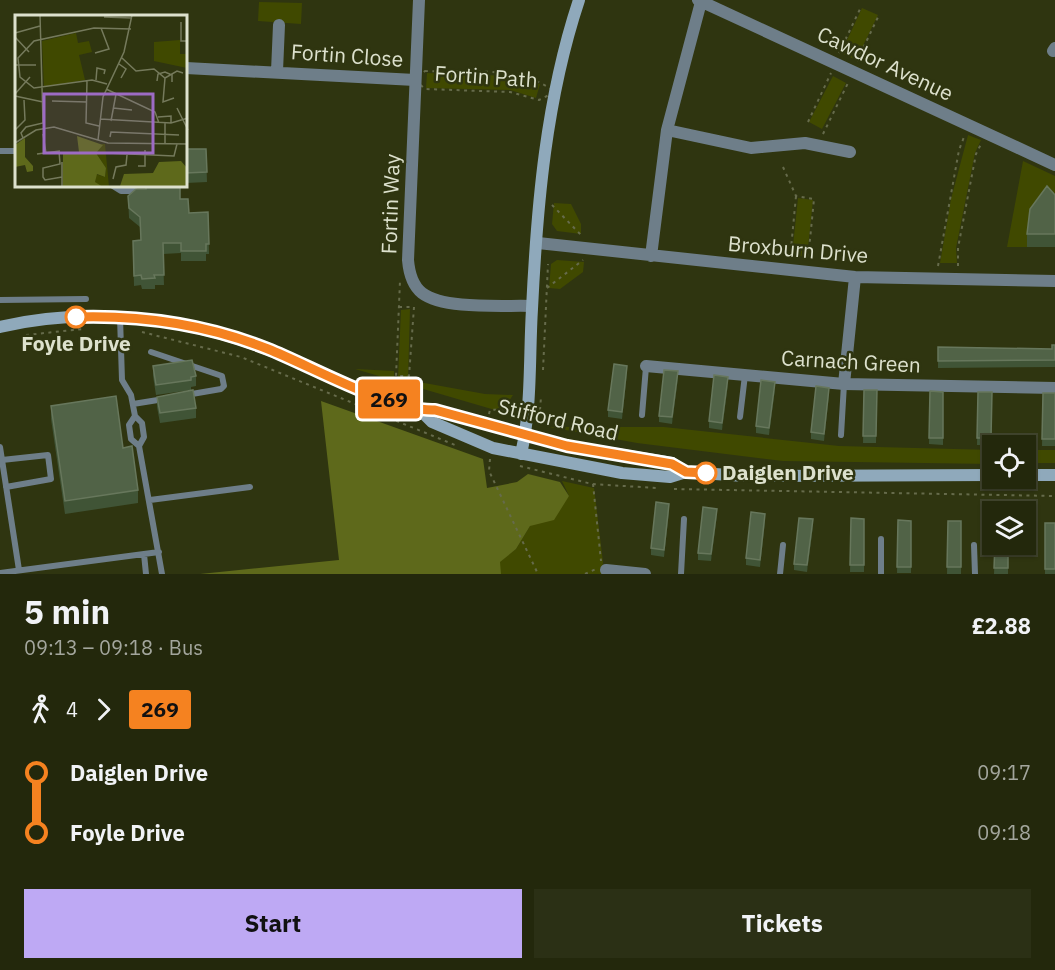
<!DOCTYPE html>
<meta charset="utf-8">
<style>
:root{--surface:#23280c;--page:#2b3015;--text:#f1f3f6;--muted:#a3a69d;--line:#40442d;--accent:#bea9f4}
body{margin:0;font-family:"IBM Plex Sans",sans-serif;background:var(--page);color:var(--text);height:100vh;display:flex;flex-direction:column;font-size:22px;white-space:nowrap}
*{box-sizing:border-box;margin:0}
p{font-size:20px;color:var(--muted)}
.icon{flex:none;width:33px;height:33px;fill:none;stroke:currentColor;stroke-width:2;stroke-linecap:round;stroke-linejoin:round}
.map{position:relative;height:574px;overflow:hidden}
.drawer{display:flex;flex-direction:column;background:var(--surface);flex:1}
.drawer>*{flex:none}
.badge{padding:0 12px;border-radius:4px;font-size:21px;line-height:39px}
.controls{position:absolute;left:982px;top:435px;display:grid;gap:12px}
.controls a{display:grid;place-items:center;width:54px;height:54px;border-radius:0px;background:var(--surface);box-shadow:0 2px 4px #0004,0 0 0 2px var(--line);font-size:30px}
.map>.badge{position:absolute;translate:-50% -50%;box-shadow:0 0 0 3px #fff}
.legs{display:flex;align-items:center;gap:9px;height:66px;padding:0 24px;font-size:20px}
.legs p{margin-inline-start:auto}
.headline{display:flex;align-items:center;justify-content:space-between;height:102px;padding:0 24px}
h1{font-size:33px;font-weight:700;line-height:45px}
.cta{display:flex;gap:12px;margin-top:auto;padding:12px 24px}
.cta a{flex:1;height:69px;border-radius:0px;background:var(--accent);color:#111;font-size:24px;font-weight:700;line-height:69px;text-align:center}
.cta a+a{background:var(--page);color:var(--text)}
ul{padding:0 24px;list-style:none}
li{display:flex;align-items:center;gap:21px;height:60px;font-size:22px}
li i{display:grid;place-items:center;width:9px;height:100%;margin:0 8px;background:currentColor}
li i::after{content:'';width:15px;height:15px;margin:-8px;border:4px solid;border-radius:50%;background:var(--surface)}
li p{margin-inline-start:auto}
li:first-child i{background:linear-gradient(#0000 50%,currentColor 0)}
li:last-child i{background:linear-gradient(currentColor 50%,#0000 0)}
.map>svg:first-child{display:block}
</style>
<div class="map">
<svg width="1055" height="574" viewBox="0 0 1055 574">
<rect width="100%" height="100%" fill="#2f3510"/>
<path fill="#404900" d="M259,2L302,3L301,24L258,21Z
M862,8L878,15L856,60L841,53Z
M427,73L513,76L540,84L536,98L510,90L426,88Z
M833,76L846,83L822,129L809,122Z
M968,135L981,140L975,153L956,248L957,263H940L951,199Z
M1023,161L1055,176V197L1027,247H1007Z
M798,198L813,200L807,257L792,255Z
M554,203L571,204L581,224V234L557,231L552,224Z
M557,260L584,262L583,272L560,289L549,288L551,264Z
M410,309L408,380L485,394L513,395L505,407L495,410L355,369L394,371V377L398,378L401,310Z
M549,427H664L839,446L993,450V464L783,461L637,443Z
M1026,450H1055V463H1026Z
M562,481L594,488L603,562L602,574H500L499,562L516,549L530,526L569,496Z"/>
<path fill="#5e691b" d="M321,401L483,459L487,488L517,482L528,474L560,482L569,496L554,520L530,526L516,549L500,562L501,574H530H200L339,560Z"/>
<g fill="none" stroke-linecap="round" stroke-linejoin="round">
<path stroke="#666b4b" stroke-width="2" stroke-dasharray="3 4.5" stroke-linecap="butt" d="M839,53L861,7
M857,61L879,15
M425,71C466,73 521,65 555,92L539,100L510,92L425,89L415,80Z
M808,122L831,73
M823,134L848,83
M783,167L796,196L814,199L808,260
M552,205L581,235
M790,259L796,196
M938,266L959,150L964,137
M958,266V248L976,154L981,144
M547,288L583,260
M399,307H414L409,376H396L400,281
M142,332L241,357L455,445
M26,335L83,329
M543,370L548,264
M540,410L541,397
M489,414L490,410L516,409
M490,459L489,471L538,574
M520,466L592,484L656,488
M593,484L601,561
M674,489L1055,496
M585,574L596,569"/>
<path stroke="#6e7e89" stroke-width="6" d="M0,151H16
M113,186L121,191H135
M0,300L86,299
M120,317L122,380L131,395L135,416L142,423L144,437L139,446L131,439L129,425L135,416
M151,352L222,376L224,386L221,389L186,395
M133,404L164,399
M642,415L646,367
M740,417L745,375
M841,435L844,384
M139,446L162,574
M0,447L19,570
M2,460L48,455L51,479L6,487
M150,500L250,487
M881,539V574
M974,545L975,574
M144,554L146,574
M0,573L159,552
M681,574L684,519
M780,574L783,545"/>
<path stroke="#6e7e89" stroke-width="12" d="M419,0L408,260C409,272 412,285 422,293C444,310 504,305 532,306
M698,0L1055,165
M1053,51L1055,48
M186,68L415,80
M277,71L279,25
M667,130L751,148L805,143L850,152
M538,243L855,277L1055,281
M651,256L667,130L701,2
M646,366L844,384L1055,388
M844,384L855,277
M606,570L645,574"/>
<path stroke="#8fa9bb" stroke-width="12" d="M0,327C87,306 186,317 269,350C311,366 392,412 435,410L567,446L672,463L686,472
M420,410L432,422L493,448L622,473L670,477L686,472L744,476L993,475
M521,454C532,407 529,357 532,309C537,205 546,99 579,0
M1026,475H1055"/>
</g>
<path fill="#405436" d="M186,149H206L207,182L186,183Z
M146,189L180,199L189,213L208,212L209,254H206V261H181V253L163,254L164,285H155V289H142L141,285L134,286L133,241L140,240V227L129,218L128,196Z
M1055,195V247H1027V234Z
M1055,345V367L938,368V347L1052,349Z
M153,366L196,376V386L191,387V390L156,395L153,376Z
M627,373L622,419L608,417V410Z
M678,378L672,424L659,422V416Z
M728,384L722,430L709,428V421Z
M775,389L769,435L756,433V426Z
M864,390H877L876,443H863Z
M930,391L943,392V445L929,444Z
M978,392H992L991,445H977Z
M1043,393H1055V446H1042Z
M829,395L824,441L811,439V432Z
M157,397L196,408V418L160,423L157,407Z
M51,406L123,448L138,490V503L65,514L51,419Z
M669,511L664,557L651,555V548Z
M717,515L711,561L698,560V553Z
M851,518L864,519V572H850Z
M898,520L911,521V573H897Z
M765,521L760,567L746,565V558Z
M948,521H961V574H947Z
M1045,523H1055V574H1045Z
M813,526L807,572L794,570V564Z
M995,544H1008V574H994Z"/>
<path fill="#324120" d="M627,366V373L622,419V412Z
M678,371V378L672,424V417Z
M728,377V384L722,430V423Z
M775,382V389L769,435V428Z
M829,388V395L824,441V434Z
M669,504V511L664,557V550Z
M717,509V515L711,561V554Z
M765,514V521L760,567V560Z
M813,519V526L807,572V565Z"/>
<path fill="#516347" stroke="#67775c" stroke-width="1.5" d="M186,149H206L207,172L186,173Z
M146,186H180V199H188L189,213L208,212L209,244H206V251H181V243H163L164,275H154L155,278L142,279L141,275L134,276L133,241L141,240L140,217L129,208L128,196L136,189H146Z
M1047,186L1055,195V234H1027L1030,209Z
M1052,345H1055V360L938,361V347L1052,349Z
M192,360L196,376L191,377V380L156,385L153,366Z
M614,364L627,366L622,412L608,410Z
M664,370L678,371L672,417L659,416Z
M714,375L728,377L722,423L709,421Z
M761,380L775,382L769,428L756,426Z
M816,386L829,388L824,434L811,432Z
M193,390L196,408L160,413L157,397Z
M864,390H877L876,436H863Z
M930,391L943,392V438H929Z
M978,392H992L991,438H977Z
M1043,393H1055V439H1042Z
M116,396L123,448L132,446L138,490L65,501L51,406Z
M656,502L669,504L664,550L651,548Z
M703,507L717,509L711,554L698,553Z
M751,512L765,514L760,560L746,558Z
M799,518L813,519L807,565L794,564Z
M851,518L864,519V565H850Z
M898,520L911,521V567H897Z
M948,521H961V567H947Z
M1045,523H1055V569H1045Z
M995,544H1008V568H994Z"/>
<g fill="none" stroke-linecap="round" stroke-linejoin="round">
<g stroke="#fff" stroke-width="14">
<path id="line-1" d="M76,317C141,315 208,325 268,349C311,366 392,412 435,410L567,446L672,464L686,472L706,473"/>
</g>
<use href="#line-1" stroke="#f58220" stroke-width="9"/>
</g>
<g fill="#fff" stroke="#f58220" stroke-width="3">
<circle cx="76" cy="317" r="10"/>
<circle cx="706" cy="473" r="10"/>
</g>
<g text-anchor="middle" stroke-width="5" stroke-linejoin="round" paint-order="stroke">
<g font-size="21" fill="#dde1cd" stroke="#2f3510">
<text transform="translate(347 56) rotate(4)" y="7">Fortin Close</text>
<text transform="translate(885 64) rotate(25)" y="7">Cawdor Avenue</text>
<text transform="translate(486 77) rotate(4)" y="7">Fortin Path</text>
<text transform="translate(391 204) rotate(-88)" y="7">Fortin Way</text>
<text transform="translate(798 250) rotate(5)" y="7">Broxburn Drive</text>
<text transform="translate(851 362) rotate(3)" y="7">Carnach Green</text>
<text transform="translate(558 420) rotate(13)" y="7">Stifford Road</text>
</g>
<g font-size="21" font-weight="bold" fill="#dde1cd" stroke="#2f3510">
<text x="76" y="351">Foyle Drive</text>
<text x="722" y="480" text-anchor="start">Daiglen Drive</text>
</g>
</g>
<g transform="translate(15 15)">
<rect width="172" height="172" fill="#2f3510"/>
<path d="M61,18L63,28L74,26L77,37L64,40L70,65L29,72L27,26ZM165,25V39H172V53L139,46V27ZM87,129H90L94,172L81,170L80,167L81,159L90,162L91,153L81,138Z" fill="#404900"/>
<path d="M62,121L88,130L81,138L91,153L90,162L82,159L80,167L88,172H48V139L64,137ZM10,123V142L18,151V156L12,157L10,150L0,152V130ZM166,146L172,153V172H98L105,171L109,159L138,158L144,147Z" fill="#5e691b"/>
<path fill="none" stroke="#757a5c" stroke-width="1.5" d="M89,2L117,3M166,7V26H173M0,18L25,11M0,22L14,37M80,38L94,34L86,13M107,43L121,56L139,54L150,63L162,56L168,58M104,49L111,54L106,63M1,50H21M150,63L148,87L159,83M81,65L82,53L90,55L89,59M72,66L71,108L84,111M142,66L143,59L150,57L157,60V67M92,69L77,65L19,73L5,62L3,43L19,26L79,13L116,14M91,74L140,97L144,108M0,79L15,62M0,81L28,87M37,86L72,87M98,93L117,95M162,93L173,115M143,102L156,101V108M85,104L156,108L173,103M96,106L101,79M0,115L10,105L9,85M28,119L31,138M95,122L96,117L164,120M8,123L6,118L11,112L28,108L25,0M83,125L88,82L109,37L117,0M0,128L21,115L39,112L93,128L173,129M150,128V108M44,136L45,149L28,153V162L30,165L47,162M92,138L159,141L162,129M22,139L45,136M47,147V172M123,151H130V135M98,164L101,152L111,150L112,140"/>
<path fill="#9d6bc4" fill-opacity="0.15" stroke="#9d6bc4" stroke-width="3" d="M29,79H138V138H29Z"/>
<rect width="172" height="172" fill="none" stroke="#dde1cd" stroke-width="3"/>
</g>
</svg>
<div class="controls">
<a><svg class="icon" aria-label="locate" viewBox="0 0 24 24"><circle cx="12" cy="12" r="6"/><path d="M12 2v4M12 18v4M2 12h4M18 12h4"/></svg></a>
<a><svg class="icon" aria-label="layers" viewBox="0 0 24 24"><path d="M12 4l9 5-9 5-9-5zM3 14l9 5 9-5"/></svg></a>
</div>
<b class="badge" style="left:389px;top:399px;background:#f58220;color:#111">269</b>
</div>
<section class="drawer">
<div class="headline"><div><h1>5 min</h1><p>09:13 – 09:18 · Bus</p></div><b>£2.88</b></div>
<div class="legs"><svg class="icon" aria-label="walk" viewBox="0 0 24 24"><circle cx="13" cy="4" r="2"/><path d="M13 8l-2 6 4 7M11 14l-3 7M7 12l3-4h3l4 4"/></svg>4<svg class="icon" aria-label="forward" viewBox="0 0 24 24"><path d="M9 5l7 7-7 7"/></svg><b class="badge" style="background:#f58220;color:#111">269</b></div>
<ul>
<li><i style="color:#f58220"></i><b>Daiglen Drive</b><p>09:17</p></li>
<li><i style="color:#f58220"></i><b>Foyle Drive</b><p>09:18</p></li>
</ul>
<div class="cta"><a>Start</a><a>Tickets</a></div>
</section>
